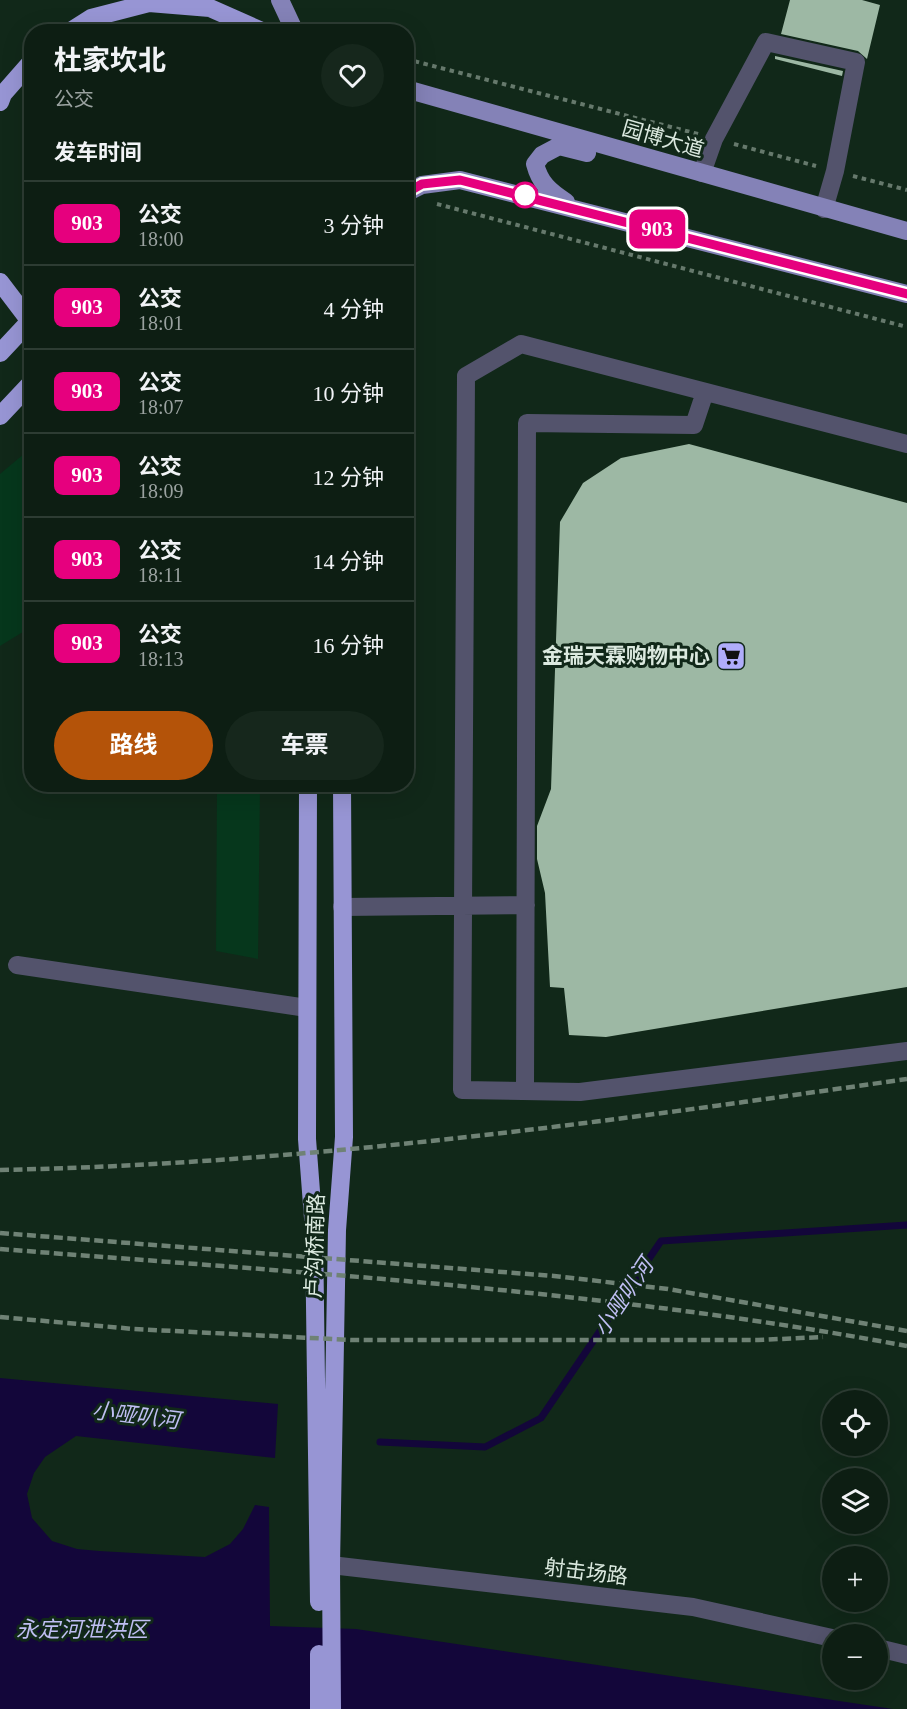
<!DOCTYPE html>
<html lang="zh">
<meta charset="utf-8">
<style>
:root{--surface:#0d1e13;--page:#16271c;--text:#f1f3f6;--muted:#9aa2a0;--line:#2d3c33;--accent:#b45309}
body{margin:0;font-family:"Times New Roman","Noto Sans SC",serif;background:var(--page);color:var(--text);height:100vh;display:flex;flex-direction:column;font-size:22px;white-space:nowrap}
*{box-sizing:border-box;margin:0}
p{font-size:20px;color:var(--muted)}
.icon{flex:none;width:33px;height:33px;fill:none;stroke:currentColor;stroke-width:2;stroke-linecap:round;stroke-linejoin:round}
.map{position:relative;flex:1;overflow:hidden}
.drawer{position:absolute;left:24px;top:24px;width:390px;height:768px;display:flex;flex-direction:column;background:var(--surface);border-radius:24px;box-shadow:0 6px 24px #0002,0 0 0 2px var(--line)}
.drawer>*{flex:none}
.badge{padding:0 12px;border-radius:9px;font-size:21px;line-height:39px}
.buttons{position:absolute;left:822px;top:1390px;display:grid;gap:12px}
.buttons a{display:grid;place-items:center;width:66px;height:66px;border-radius:50%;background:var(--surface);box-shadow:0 6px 24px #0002,0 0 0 2px var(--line);font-size:30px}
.map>.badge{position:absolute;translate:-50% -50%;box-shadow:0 0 0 3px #fff}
h2{padding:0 30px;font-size:22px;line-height:54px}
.round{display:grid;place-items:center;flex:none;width:63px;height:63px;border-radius:32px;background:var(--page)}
.summary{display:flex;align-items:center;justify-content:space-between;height:102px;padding:0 30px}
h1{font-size:28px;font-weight:700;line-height:45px}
.action{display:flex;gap:12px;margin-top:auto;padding:12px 30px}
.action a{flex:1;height:69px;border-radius:36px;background:var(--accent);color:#fff;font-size:24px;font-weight:700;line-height:69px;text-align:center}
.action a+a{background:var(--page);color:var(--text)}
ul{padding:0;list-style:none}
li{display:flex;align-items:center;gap:18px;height:84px;padding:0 30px;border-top:2px solid var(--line)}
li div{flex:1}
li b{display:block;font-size:22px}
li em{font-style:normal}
li .badge{min-width:66px;font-weight:700;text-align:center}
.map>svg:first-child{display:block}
</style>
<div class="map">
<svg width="907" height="1709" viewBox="0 0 907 1709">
<rect width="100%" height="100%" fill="#112819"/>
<path fill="#06371c" d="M31,448V627L0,646V474Z
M217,785H260L258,959L216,951Z"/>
<path fill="#13063a" d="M0,1378L278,1404L275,1458L76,1436L45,1457L34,1473L27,1494L32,1518L52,1541L77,1549L99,1551L205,1557L230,1544L243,1529L255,1505L269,1507L270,1626L356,1629L893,1709H0Z"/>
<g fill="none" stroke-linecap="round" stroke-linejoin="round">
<path stroke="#13063a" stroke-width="7" d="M380,1442L485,1447L541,1418L661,1241L907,1225"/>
</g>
<path fill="#9db8a4" d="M790,0H862L880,5L867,59L858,51L781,34Z
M775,56L843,71L842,76L775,59Z
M689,444L907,503V987L606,1037L569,1035L564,988L550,987L545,893L537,859V826L551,789L560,522L583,483L621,458Z"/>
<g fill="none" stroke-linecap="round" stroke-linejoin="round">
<path stroke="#66796c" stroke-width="4" stroke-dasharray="4.5 4.5" stroke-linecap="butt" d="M406,59L698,134
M734,144L816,166
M853,176L907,190
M437,204L907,327"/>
<path stroke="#53536c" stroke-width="18" d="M702,173L714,139L766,42L856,62L835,171L824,209
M907,444L521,344L466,376L462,1090L580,1092L907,1051
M342,907L526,905
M17,965L307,1008
M525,1091L527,423L694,425L705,392
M331,1565L693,1607L832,1638
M878,1648L907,1655"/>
<path stroke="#8482b7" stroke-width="18" d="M280,0L295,32
M406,89L907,231
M406,193L422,185L460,180L907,294
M566,202C549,191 540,183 535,164L542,155L559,146L587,153"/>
<path stroke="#9795d4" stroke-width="18" d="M69,32L91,18L149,3L210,8L264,32
M0,102L3,94L32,61
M0,282L32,324
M0,353L29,322
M0,416L32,382
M308,784L307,1139L314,1231L319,1602
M319,1709V1654
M332,1709L331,1565L337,1230L344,1137L342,784"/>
<path stroke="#6f8275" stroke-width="4.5" stroke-dasharray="9 4.5" stroke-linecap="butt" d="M0,1170C304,1164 606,1122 907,1079
M0,1233L554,1276L668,1289L907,1331
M0,1249C303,1273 607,1290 907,1346
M0,1317L134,1329L351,1340H758L823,1337"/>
</g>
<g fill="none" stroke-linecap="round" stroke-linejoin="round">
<g stroke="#fff" stroke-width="14">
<path id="line" d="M406,193L422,184L460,180L907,294"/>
</g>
<use href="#line" stroke="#e6007e" stroke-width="9"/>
</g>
<defs>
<g id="supermarket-square" transform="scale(1.5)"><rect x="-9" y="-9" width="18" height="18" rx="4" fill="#b0adfa" stroke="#112819"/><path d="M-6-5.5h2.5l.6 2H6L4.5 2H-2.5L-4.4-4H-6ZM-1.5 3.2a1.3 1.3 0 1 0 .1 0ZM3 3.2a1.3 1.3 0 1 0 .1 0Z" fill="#111"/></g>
</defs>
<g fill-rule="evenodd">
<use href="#supermarket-square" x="731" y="656"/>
</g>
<circle fill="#fff" stroke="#e6007e" stroke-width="3" cx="525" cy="195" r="12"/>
<g text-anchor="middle" stroke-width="6" stroke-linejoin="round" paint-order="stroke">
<g font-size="21" fill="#dbe9df" stroke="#112819">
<text transform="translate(663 139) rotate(16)" y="7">园博大道</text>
<text transform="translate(315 1246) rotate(-88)" y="7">卢沟桥南路</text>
<text transform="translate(586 1572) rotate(7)" y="7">射击场路</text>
</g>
<g font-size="21" font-weight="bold" fill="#dbe9df" stroke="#112819" text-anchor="end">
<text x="710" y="663">金瑞天霖购物中心</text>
</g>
<g font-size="22" font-style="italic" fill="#bfbef2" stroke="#112819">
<text transform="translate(623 1297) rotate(-56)" y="8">小哑叭河</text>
<text transform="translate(136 1415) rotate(7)" y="8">小哑叭河</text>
<text x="82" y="1637">永定河泄洪区</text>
</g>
</g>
</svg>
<div class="buttons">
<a><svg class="icon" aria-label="locate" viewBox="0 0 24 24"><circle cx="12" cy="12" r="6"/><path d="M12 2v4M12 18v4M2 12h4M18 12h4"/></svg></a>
<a><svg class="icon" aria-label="layers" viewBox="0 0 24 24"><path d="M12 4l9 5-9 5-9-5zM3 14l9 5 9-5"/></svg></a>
<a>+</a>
<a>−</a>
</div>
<b class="badge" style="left:657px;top:229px;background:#e6007e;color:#fff">903</b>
<section class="drawer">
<div class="summary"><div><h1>杜家坎北</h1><p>公交</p></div><a class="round"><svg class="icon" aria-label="heart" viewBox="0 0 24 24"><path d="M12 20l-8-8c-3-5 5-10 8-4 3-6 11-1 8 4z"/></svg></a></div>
<h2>发车时间</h2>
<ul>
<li><span class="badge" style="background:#e6007e;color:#fff">903</span><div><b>公交</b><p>18:00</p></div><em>3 分钟</em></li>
<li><span class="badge" style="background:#e6007e;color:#fff">903</span><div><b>公交</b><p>18:01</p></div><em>4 分钟</em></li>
<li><span class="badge" style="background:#e6007e;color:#fff">903</span><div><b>公交</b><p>18:07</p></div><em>10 分钟</em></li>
<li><span class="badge" style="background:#e6007e;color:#fff">903</span><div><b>公交</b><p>18:09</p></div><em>12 分钟</em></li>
<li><span class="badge" style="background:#e6007e;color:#fff">903</span><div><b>公交</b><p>18:11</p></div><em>14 分钟</em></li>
<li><span class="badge" style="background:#e6007e;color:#fff">903</span><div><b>公交</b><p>18:13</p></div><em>16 分钟</em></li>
</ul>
<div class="action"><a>路线</a><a>车票</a></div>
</section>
</div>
